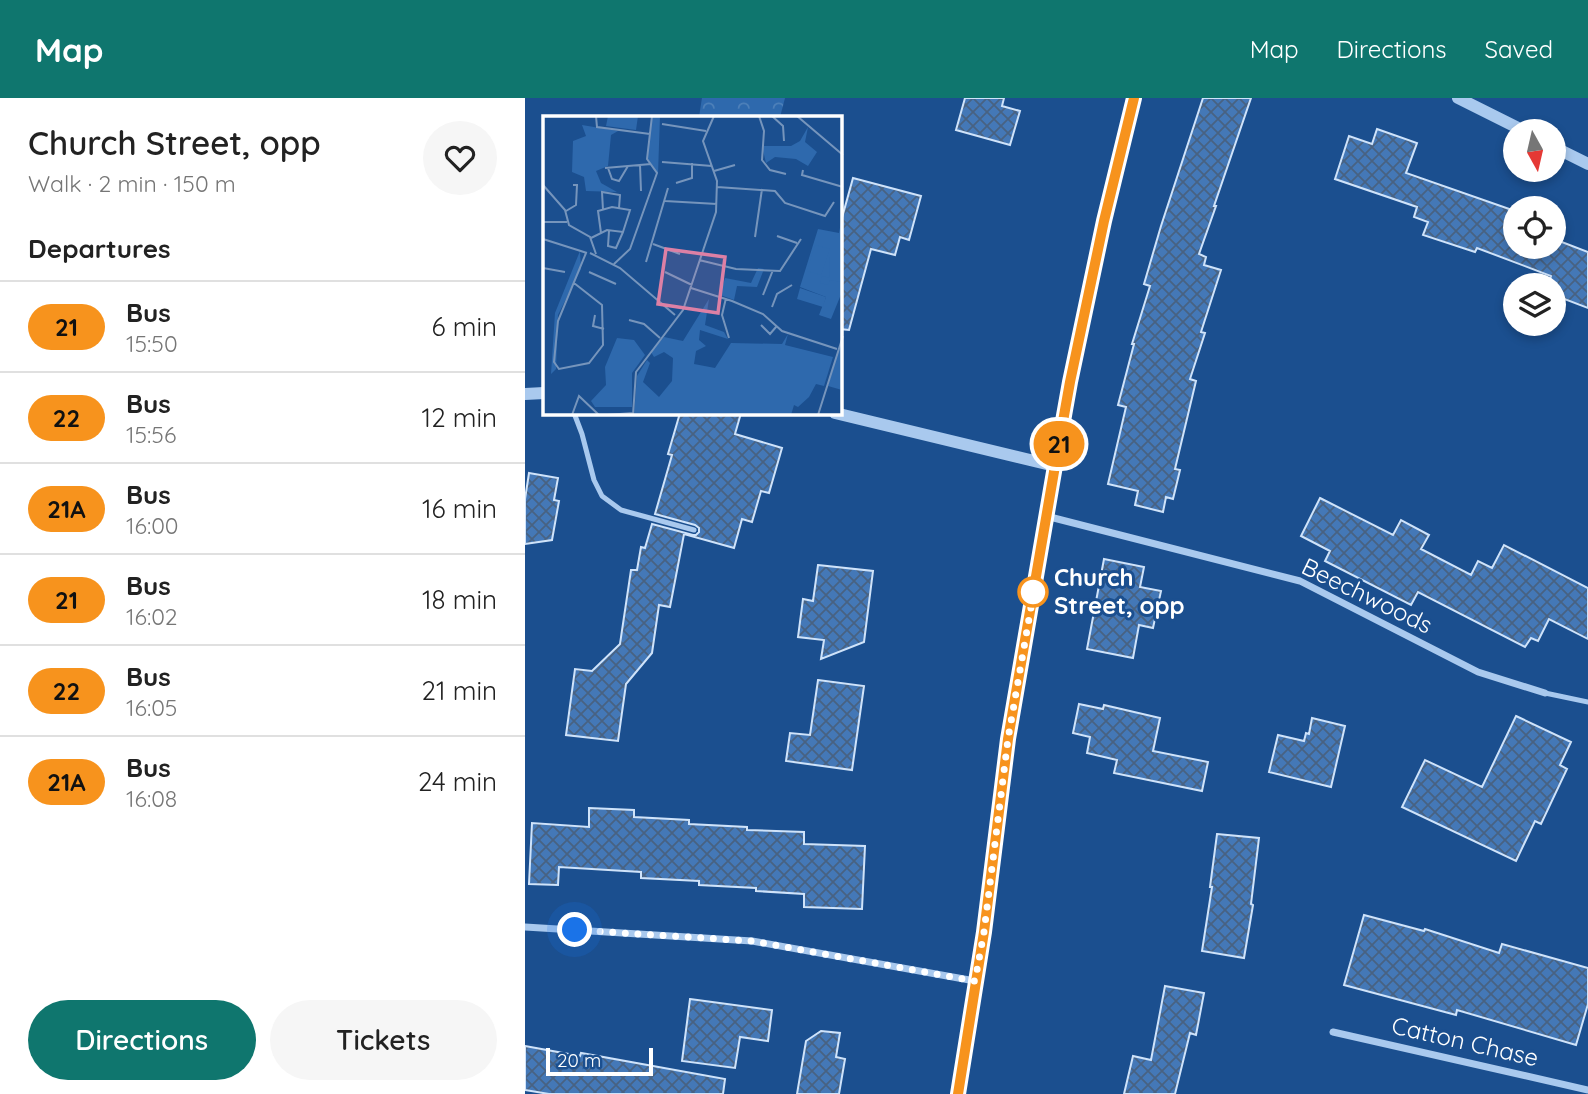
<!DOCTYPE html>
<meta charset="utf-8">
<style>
:root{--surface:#fff;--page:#f6f6f6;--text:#222;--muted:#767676;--line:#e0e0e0;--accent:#0f766e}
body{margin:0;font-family:Quicksand,sans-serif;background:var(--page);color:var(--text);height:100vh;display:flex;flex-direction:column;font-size:26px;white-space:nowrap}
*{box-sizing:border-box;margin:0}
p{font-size:23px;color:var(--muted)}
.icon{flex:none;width:38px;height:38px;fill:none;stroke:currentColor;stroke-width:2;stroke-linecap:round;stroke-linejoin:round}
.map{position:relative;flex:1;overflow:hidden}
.drawer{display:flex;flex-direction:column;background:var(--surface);width:525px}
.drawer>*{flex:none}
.badge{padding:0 14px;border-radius:23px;font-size:24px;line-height:46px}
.needle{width:46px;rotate:172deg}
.controls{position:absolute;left:978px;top:21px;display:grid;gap:14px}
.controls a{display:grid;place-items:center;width:63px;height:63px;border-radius:50%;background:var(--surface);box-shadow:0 4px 10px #0003;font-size:35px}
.scale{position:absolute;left:21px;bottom:18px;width:107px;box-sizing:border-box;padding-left:7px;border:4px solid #fff;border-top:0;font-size:19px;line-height:24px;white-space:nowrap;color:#fff;-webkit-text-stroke:5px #1b4f8f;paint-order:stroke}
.you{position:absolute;width:35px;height:35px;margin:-18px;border:5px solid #fff;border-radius:50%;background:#1a73e8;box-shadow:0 0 0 10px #1a73e833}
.map>.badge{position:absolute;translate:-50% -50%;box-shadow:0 0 0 4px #fff}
h2{padding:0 28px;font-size:26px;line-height:63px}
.round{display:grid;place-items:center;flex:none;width:74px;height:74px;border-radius:37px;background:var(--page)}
.overview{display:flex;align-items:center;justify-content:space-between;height:119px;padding:0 28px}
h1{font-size:33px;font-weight:600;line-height:52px}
.cta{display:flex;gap:14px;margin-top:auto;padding:14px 28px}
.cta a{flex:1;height:80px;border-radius:42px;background:var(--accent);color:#fff;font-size:28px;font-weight:600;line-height:80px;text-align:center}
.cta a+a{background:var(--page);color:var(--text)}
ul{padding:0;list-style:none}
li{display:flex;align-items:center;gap:21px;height:91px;padding:0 28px;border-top:2px solid var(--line)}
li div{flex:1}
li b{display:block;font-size:26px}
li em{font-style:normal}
li .badge{min-width:77px;font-weight:700;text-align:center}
header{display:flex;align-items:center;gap:42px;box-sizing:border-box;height:98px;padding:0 35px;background:var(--accent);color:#fff}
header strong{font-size:33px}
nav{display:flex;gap:38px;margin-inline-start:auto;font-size:24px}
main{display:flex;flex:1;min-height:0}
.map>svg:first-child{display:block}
</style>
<header>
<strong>Map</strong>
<nav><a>Map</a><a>Directions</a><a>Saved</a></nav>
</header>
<main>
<section class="drawer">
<div class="overview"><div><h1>Church Street, opp</h1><p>Walk · 2 min · 150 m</p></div><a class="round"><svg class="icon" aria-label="heart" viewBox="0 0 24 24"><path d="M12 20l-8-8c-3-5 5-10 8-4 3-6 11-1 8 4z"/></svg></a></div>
<h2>Departures</h2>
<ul>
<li><span class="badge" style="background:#f7931d;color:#111">21</span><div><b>Bus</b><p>15:50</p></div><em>6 min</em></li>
<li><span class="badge" style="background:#f7931d;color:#111">22</span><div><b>Bus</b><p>15:56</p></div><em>12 min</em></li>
<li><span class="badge" style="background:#f7931d;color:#111">21A</span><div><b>Bus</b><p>16:00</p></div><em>16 min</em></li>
<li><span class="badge" style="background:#f7931d;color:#111">21</span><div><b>Bus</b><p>16:02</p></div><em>18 min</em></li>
<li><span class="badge" style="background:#f7931d;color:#111">22</span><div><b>Bus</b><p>16:05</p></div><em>21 min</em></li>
<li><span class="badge" style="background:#f7931d;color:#111">21A</span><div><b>Bus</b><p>16:08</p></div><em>24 min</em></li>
</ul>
<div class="cta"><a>Directions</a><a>Tickets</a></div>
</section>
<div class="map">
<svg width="1063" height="996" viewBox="0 0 1063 996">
<defs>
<pattern id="forest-crowns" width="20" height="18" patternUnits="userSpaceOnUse" patternTransform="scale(1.75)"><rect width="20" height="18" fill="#2e69ad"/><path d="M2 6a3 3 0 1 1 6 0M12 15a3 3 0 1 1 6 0" fill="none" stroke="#4d80b9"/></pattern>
<pattern id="building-cross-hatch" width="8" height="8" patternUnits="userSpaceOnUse" patternTransform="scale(1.75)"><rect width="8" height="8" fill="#4478b7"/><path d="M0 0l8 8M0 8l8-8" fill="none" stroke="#486282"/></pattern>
</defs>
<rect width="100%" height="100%" fill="#1b4f8f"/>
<path fill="url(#forest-crowns)" d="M177,0H260L255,19H174Z"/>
<path fill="url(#building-cross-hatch)" stroke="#cfe3fa" stroke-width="2" d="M440,0H479L477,8L495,13L485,47L431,32Z
M678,0H726L689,108H691L674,156L681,159L679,167L696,172L676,234L680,235L665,281L671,283L650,371L655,372L648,401L641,399L638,414L610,407L613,393L583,386L601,309L593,307L609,246H607L625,188L619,186L636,128Z
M852,31L892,45L881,75L990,113V149H1029V141L1063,154V210L1029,197V187H1023L1026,178L952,150L950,154L898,137L903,124L889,119L892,109L810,81L824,38L847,46Z
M328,80L396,98L384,142L375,139L370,157L346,151L324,232L315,231V127Z
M155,315H216L210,336L257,350L244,395L236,393L227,424L217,421L209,450L159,436L145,509L134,507L127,555L101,586L93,643L41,637L50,571L67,573L95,546L106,472H112L116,449L120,450L127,426L168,437H171L174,434V430L170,427L130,416L147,357L143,356Z
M4,375L33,380L29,402L34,403L27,442L0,446V401Z
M795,400L868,437L876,422L904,437L896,451L946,477L953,463L967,470L979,447L1063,490V541L1024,521L1013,543L1006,540L1000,549L893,494L886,507L800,463L805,453L776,438Z
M579,461L619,469L615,489L636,493L628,530L614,527L608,560L562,551Z
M293,467L348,473L339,544L296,561L299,542L273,539L278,501L288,503Z
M293,582L339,588L327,672L261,663L265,635L285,637Z
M554,606L578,611L579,607L635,620L628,653L683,664L677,693L589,675L592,662L562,655L565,639L548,635Z
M991,618L1046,644L1035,667L1042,671L1016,726L1010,723L991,763L877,709L900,662L957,689Z
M787,620L820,628L806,689L744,674L753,637L779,643L781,635L784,636Z
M64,710L109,712V719L164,722V726L222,729V732L279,734V746L340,748L337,811L279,809V796L231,793V790L174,787V783L116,780V774L34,769L33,787L4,786L7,725L64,729Z
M692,736L734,740L726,806L728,807L719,860L677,853L687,789H685Z
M839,817L899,833L900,831L974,855L977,846L1063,870V906L1051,947L932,912L931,917L819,887Z
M640,888L679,895L671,937L665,935L650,996H599L608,958L626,962Z
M165,901L247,912L243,943L215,939L210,970L157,963Z
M296,933L315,935L311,959L320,961L314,996H272L281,943Z
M0,948L55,958L56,955L200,981L198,996H24L0,992Z"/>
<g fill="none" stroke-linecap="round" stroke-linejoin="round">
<path stroke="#a9c9ee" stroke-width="5" d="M49,315L57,336L69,382L77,398L96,412L169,432
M1020,595L1063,604"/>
<path stroke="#a9c9ee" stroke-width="7" d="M521,418L775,483L953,574L1020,595
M0,829L227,843L450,883
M808,934L1063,992
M433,996L459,834L483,641L530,368"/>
<path stroke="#a9c9ee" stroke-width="12" d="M933,0L999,33
M1029,49L1063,66
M0,296L19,295
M310,315L530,368C552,244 579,122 608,0"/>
</g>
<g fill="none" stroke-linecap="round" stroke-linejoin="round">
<g stroke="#fff" stroke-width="16">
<path id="line" d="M433,996L459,834L483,641L530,368L545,284L579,123L609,0"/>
</g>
<use href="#line" stroke="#f7931d" stroke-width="10"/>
<path stroke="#fff" stroke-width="7" stroke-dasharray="0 12.6" d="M50,832L227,843L450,883L459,834L483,641L509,492L508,494"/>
</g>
<circle fill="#fff" stroke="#f7931d" stroke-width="3.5" cx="508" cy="494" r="14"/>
<g text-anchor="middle" stroke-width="6" stroke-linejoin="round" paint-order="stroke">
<g font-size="24" font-weight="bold" fill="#fff" stroke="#1b4f8f" text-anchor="start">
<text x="529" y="488">Church<tspan x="529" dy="28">Street, opp</tspan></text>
</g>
<g font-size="24" fill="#fff" stroke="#1b4f8f">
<text transform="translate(842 498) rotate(26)" y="8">Beechwoods</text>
<text transform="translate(940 944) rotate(13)" y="8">Catton Chase</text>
</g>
</g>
<g transform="translate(18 18)">
<rect width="299" height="299" fill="#1b4f8f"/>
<path d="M299,222V274L285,270Z" fill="#2e69ad"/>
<path d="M65,0H95L93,14L63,10ZM109,0H117L115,58L104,43ZM39,9L75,15L68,19L65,50L53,55L58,67L74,76L43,75L41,61L29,56L30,25L43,20ZM265,11L262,26L274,36L265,50L253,43L232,41L223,47L219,30H248L257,25ZM299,101V176L288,203L276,199L283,181L257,171L275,113L296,117ZM37,135L38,153L15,199L13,253L8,258L12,197ZM166,183L162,209L181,216L185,223L157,214L156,224L163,230L153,235L151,248L172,252L188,227L239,228L245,218L242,229L290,241L281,270L273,268L266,281L255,291L251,289L248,299H91L94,260L104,244L107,247L100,266L116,281L129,265L130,242L121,236L111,241L108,236L121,221L140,225ZM74,222L91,224L102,239L89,257V291H52L48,285L63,269L62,251Z" fill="#2e69ad"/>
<path d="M215,152L221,153L214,171L194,170L191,184L177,179L182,162L208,167Z" fill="#2e69ad"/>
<path d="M272,129L287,133L278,159L264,155ZM286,141H299V166L287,164L285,169L277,167L279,160L287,162ZM257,172L283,181L280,191L254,183Z" fill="#2e69ad"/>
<path fill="none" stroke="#7695bc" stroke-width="2" d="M53,0L54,11L107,18M216,0L221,15L219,44L227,54L243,58M229,0L240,10L241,25M254,0L300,39M119,8L163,15M119,46L169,50M97,49L98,75M62,52L108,48M65,52L69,63L76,65L85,50M260,54L259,59L300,71M171,55L192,49M133,67L149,62V47M0,69L22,94L26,109L47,121L53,138M174,71L232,75L242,87L282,100L291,86M122,85L174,88M60,94L59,76L77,79L76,92M23,95L33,89L34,69H30M0,106H24M66,115L65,130L73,132L80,116M234,120L254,127M212,121L219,73M48,122L64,114L80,116L87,94L69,91L55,95L58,117M0,123L44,137M110,128L137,138M47,137L77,152L132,199M156,144L193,153L237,155L258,123M103,146L125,72M71,148L87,133L114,57L104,43L109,0M0,152L22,156M46,156L73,168M122,156L149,169M31,167L59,189L60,229L46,247L16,253L11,246L15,205L43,137M148,172L189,185L220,198L239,215L294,233M220,179L230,154M183,182L179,199L186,222M229,191L234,178L249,169M52,199L50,210L61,213M86,204L101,208L117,222M218,209L227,218L233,211M29,299L36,280L56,299M64,299L90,297M90,299L93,256L140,194L173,96L174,65L160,25L171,0M275,299L300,220"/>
<path fill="#dd80a5" fill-opacity="0.15" stroke="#dd80a5" stroke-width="3.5" d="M123,133L182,141L175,197L115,188Z"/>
<rect width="299" height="299" fill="none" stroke="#fff" stroke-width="3.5"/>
</g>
</svg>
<div class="controls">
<a><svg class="needle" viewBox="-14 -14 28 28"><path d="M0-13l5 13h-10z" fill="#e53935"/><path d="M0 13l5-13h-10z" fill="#767676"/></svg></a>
<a><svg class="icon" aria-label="locate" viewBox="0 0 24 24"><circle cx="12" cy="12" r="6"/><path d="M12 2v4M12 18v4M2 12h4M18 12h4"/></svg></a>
<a><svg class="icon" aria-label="layers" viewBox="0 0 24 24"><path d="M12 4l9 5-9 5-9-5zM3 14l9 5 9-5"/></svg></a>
</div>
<div class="scale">20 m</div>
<div class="you" style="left:50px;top:832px"></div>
<b class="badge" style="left:534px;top:346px;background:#f7931d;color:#111">21</b>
</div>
</main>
